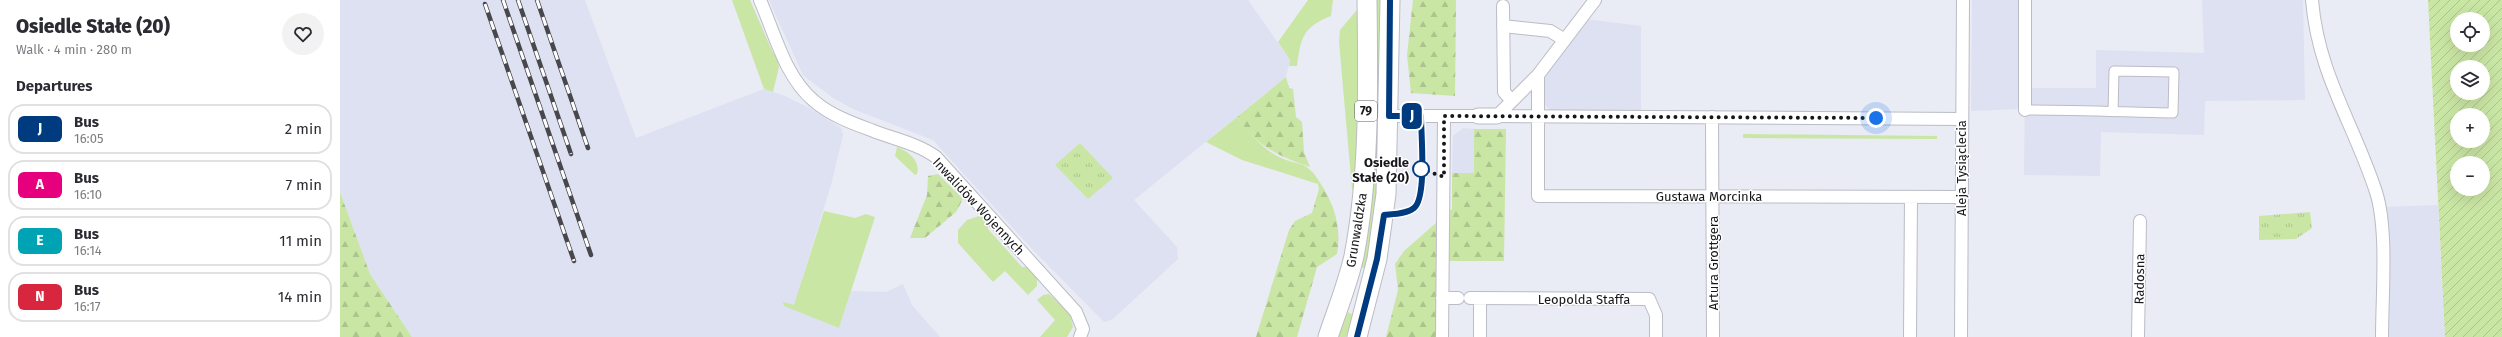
<!DOCTYPE html>
<meta charset="utf-8">
<style>
:root{--surface:#fff;--page:#f2f2f3;--text:#2b2b33;--muted:#7c7c81;--line:#e1e1e2}
body{margin:0;font-family:"Fira Sans",sans-serif;background:var(--page);color:var(--text);height:100vh;display:flex;flex-direction:column;font-size:15px;white-space:nowrap}
*{box-sizing:border-box;margin:0}
p{font-size:13px;color:var(--muted)}
.icon{flex:none;width:22px;height:22px;fill:none;stroke:currentColor;stroke-width:2;stroke-linecap:round;stroke-linejoin:round}
.map{position:relative;flex:1;overflow:hidden}
.side{display:flex;flex-direction:column;background:var(--surface);width:340px}
.side>*{flex:none}
.badge{padding:0 8px;border-radius:6px;font-size:14px;line-height:26px}
.controls{position:absolute;left:2110px;top:12px;display:grid;gap:8px}
.controls a{display:grid;place-items:center;width:40px;height:40px;border-radius:50%;background:var(--surface);box-shadow:0 4px 16px #0002;font-size:20px}
.you{position:absolute;width:20px;height:20px;margin:-10px;border:3px solid #fff;border-radius:50%;background:#1a73e8;box-shadow:0 0 0 6px #1a73e833}
.map>.badge{position:absolute;translate:-50% -50%;box-shadow:0 0 0 2px #fff}
h2{padding:0 16px;font-size:15px;line-height:36px}
.round{display:grid;place-items:center;flex:none;width:42px;height:42px;border-radius:21px;background:var(--page)}
.head{display:flex;align-items:center;justify-content:space-between;height:68px;padding:0 16px}
h1{font-size:19px;font-weight:800;line-height:30px}
ul{padding:0;list-style:none}
li{display:flex;align-items:center;gap:12px;height:50px;margin:0 8px 6px;padding:0 8px;border:2px solid var(--line);border-radius:16px}
li div{flex:1}
li b{display:block;font-size:15px}
li em{font-style:normal}
li .badge{min-width:44px;font-weight:700;text-align:center}
main{display:flex;flex:1;min-height:0}
.map>svg:first-child{display:block}
</style>
<main>
<section class="side">
<div class="head"><div><h1>Osiedle Stałe (20)</h1><p>Walk · 4 min · 280 m</p></div><a class="round"><svg class="icon" aria-label="heart" viewBox="0 0 24 24"><path d="M12 20l-8-8c-3-5 5-10 8-4 3-6 11-1 8 4z"/></svg></a></div>
<h2>Departures</h2>
<ul>
<li><span class="badge" style="background:#003b80;color:#fff">J</span><div><b>Bus</b><p>16:05</p></div><em>2 min</em></li>
<li><span class="badge" style="background:#e6007e;color:#fff">A</span><div><b>Bus</b><p>16:10</p></div><em>7 min</em></li>
<li><span class="badge" style="background:#00a3b4;color:#fff">E</span><div><b>Bus</b><p>16:14</p></div><em>11 min</em></li>
<li><span class="badge" style="background:#d7263d;color:#fff">N</span><div><b>Bus</b><p>16:17</p></div><em>14 min</em></li>
</ul>
</section>
<div class="map">
<svg width="2162" height="337" viewBox="0 0 2162 337">
<defs>
<pattern id="forest-firs" width="22" height="20" patternUnits="userSpaceOnUse"><rect width="22" height="20" fill="#cae6a5"/><path d="M5 1l3.5 6h-7zM16 11l3.5 6h-7z" fill="#adc58d"/></pattern>
<pattern id="park-tufts" width="24" height="20" patternUnits="userSpaceOnUse"><rect width="24" height="20" fill="#cae6a5"/><path d="M3 7l-1-3M5 7V3M7 7l1-3M15 17l-1-3M17 17v-4M19 17l1-3" fill="none" stroke="#adc58d"/></pattern>
<pattern id="garden-furrows" width="10" height="10" patternUnits="userSpaceOnUse"><rect width="10" height="10" fill="#cae6a5"/><path d="M-1 1l2-2M0 10L10 0M9 11l2-2" fill="none" stroke="#adc58d"/></pattern>
</defs>
<rect width="100%" height="100%" fill="#e9ebf5"/>
<path fill="#dee1f2" d="M0,0H245L296,138L424,89L445,96L469,108L501,128L503,135L491,185L462,279L499,328L511,291L546,292L563,284L572,305L600,337H72L30,274L0,192Z
M429,0H908L950,60L946,77L794,200L837,247L838,259L773,319L764,322L694,251L593,140L513,109L493,98L463,75Z
M1632,0H1681L1680,109L1631,111Z
M1862,0H1963L1965,100L1865,101L1864,135L1761,132L1760,176L1684,175L1685,88H1756V50L1864,53Z
M1245,19L1301,26V111L1211,110L1203,104L1202,81L1206,70Z
M1123,128L1134,129V173H1112L1113,136Z
M2098,205L2105,337H2048V223L2044,207Z"/>
<path fill="#cae6a5" d="M392,0H410L433,53L437,55L439,67L433,92L424,89Z
M968,0H993L991,16C963,27 961,37 957,66H949L950,60L938,42Z
M1035,0H1043L1040,186L1026,269L1019,266Z
M1016,11L1019,12L1018,162L1014,191L1012,189L999,42L1000,30Z
M897,117C907,131 923,149 939,157C960,167 965,159 979,181L978,184L902,160L866,142Z
M1403,134L1597,136V139L1403,138Z
M557,147C568,151 581,161 577,174L575,175L555,156Z
M484,211L515,218L526,214L535,217L499,328L444,306L443,302L454,305Z
M639,216L648,223V229L682,267H688L697,277V286L688,295L665,271L653,282L618,243V230L627,220Z
M709,294L730,314L733,327L727,337H700L715,320L697,300L703,295Z
M1008,312L1013,315L1006,337H998Z"/>
<path fill="url(#forest-firs)" d="M1073,0H1116L1115,96L1071,93L1067,55Z
M946,77L949,88L953,89L956,117L962,122L964,152L970,167C937,156 917,146 897,117Z
M1134,129H1166L1164,261H1108L1102,337H1046L1058,290L1055,264L1064,251L1112,209V173H1134Z
M598,174L623,199L616,212L585,238H570L587,195L588,176Z
M979,181C994,203 1002,228 997,254L977,267L957,337H916L949,230L955,221L972,213L979,189L978,184Z
M0,192L30,274L72,337H0Z"/>
<path fill="url(#park-tufts)" d="M740,143L773,178L748,199L715,165Z
M1970,212L1972,228L1956,239L1919,240V216Z"/>
<path fill="url(#garden-furrows)" fill-rule="evenodd" d="M2088,0H2162V337H2105ZM2117,19H2143V45H2117ZM2117,67H2143V93H2117ZM2117,115H2143V141H2117ZM2117,163H2143V189H2117Z"/>
<g fill="none" stroke-linecap="round" stroke-linejoin="round">
<g stroke="#bbbcc5" stroke-width="11">
<path id="pedestrian" d="M1685,110C1735,110 1784,112 1833,113L1834,72L1774,71L1773,112"/>
</g>
<g stroke="#bbbcc5" stroke-width="14">
<path id="minor" d="M420,0C435,34 445,77 474,101C490,115 512,123 531,130C553,139 577,143 596,157L736,312L743,329L740,337
M1972,0C1978,74 2014,124 2036,192C2048,229 2042,296 2042,337
M1163,6L1164,92L1172,101
M1163,26L1210,31L1225,40
M1198,75V196L1621,197
M1685,110V0
M1049,116H1138
M1157,116L1622,119
M1157,116L1198,75L1255,0
M1372,117L1373,337
M1102,298H1118
M1130,298L1309,299L1316,315V337
M1102,337L1104,117
M1140,337V298
M1570,337L1571,197
M1621,337L1623,0
M1798,337L1800,221"/>
</g>
<g stroke="#bbbcc5" stroke-width="17">
<path id="tertiary" d="M1138,116H1157"/>
</g>
<g stroke="#bbbcc5" stroke-width="21">
<path id="primary" d="M988,337C997,310 1008,283 1014,256C1030,173 1028,84 1027,0
M1017,337L1037,259L1046,194L1050,0"/>
</g>
<use href="#pedestrian" stroke="#fff" stroke-width="9"/>
<use href="#minor" stroke="#fff" stroke-width="12"/>
<use href="#tertiary" stroke="#fff" stroke-width="15"/>
<use href="#primary" stroke="#fff" stroke-width="19"/>
<g stroke="#47474d" stroke-width="4.5">
<path id="rail" d="M163,0L251,255
M178,0L231,154
M197,0L248,148
M145,4L234,261"/>
</g>
<use href="#rail" stroke="#fff" stroke-width="3" stroke-dasharray="9" stroke-linecap="butt"/>
</g>
<g fill="none" stroke-linecap="round" stroke-linejoin="round">
<g stroke="#fff" stroke-width="9">
<path id="line" d="M1017,337L1037,259L1044,215C1053,214 1067,214 1074,208C1087,198 1081,134 1081,116H1049L1050,0"/>
</g>
<use href="#line" stroke="#003b80" stroke-width="6"/>
<path stroke="#17171b" stroke-width="4" stroke-dasharray="0 7.2" d="M1081,169L1104,177V116L1536,118"/>
</g>
<circle fill="#fff" stroke="#003b80" stroke-width="2" cx="1081" cy="169" r="8"/>
<g text-anchor="middle" stroke-width="3" stroke-linejoin="round" paint-order="stroke">
<rect fill="#fff" stroke="#5d5d5f" stroke-width="1" x="1015" y="101" width="22" height="20" rx="3"/>
<g font-size="12" font-weight="bold" fill="#17171b">
<text x="1026" y="115">79</text>
</g>
<g font-size="13" font-weight="bold" fill="#17171b" stroke="#fff" text-anchor="end">
<text x="1069" y="167">Osiedle<tspan x="1069" dy="15">Stałe (20)</tspan></text>
</g>
<g font-size="13" fill="#17171b" stroke="#fff">
<text transform="translate(1621 168) rotate(-90)" y="5">Aleja Tysiąclecia</text>
<text x="1369" y="201">Gustawa Morcinka</text>
<text transform="translate(639 206) rotate(47)" y="5">Inwalidów Wojennych</text>
<text transform="translate(1016 230) rotate(-81)" y="5">Grunwaldzka</text>
<text transform="translate(1373 263) rotate(-90)" y="5">Artura Grottgera</text>
<text transform="translate(1799 279) rotate(-89)" y="5">Radosna</text>
<text x="1244" y="304">Leopolda Staffa</text>
</g>
</g>
</svg>
<div class="controls">
<a><svg class="icon" aria-label="locate" viewBox="0 0 24 24"><circle cx="12" cy="12" r="6"/><path d="M12 2v4M12 18v4M2 12h4M18 12h4"/></svg></a>
<a><svg class="icon" aria-label="layers" viewBox="0 0 24 24"><path d="M12 4l9 5-9 5-9-5zM3 14l9 5 9-5"/></svg></a>
<a>+</a>
<a>−</a>
</div>
<div class="you" style="left:1536px;top:118px"></div>
<b class="badge" style="left:1072px;top:116px;background:#003b80;color:#fff">J</b>
</div>
</main>
